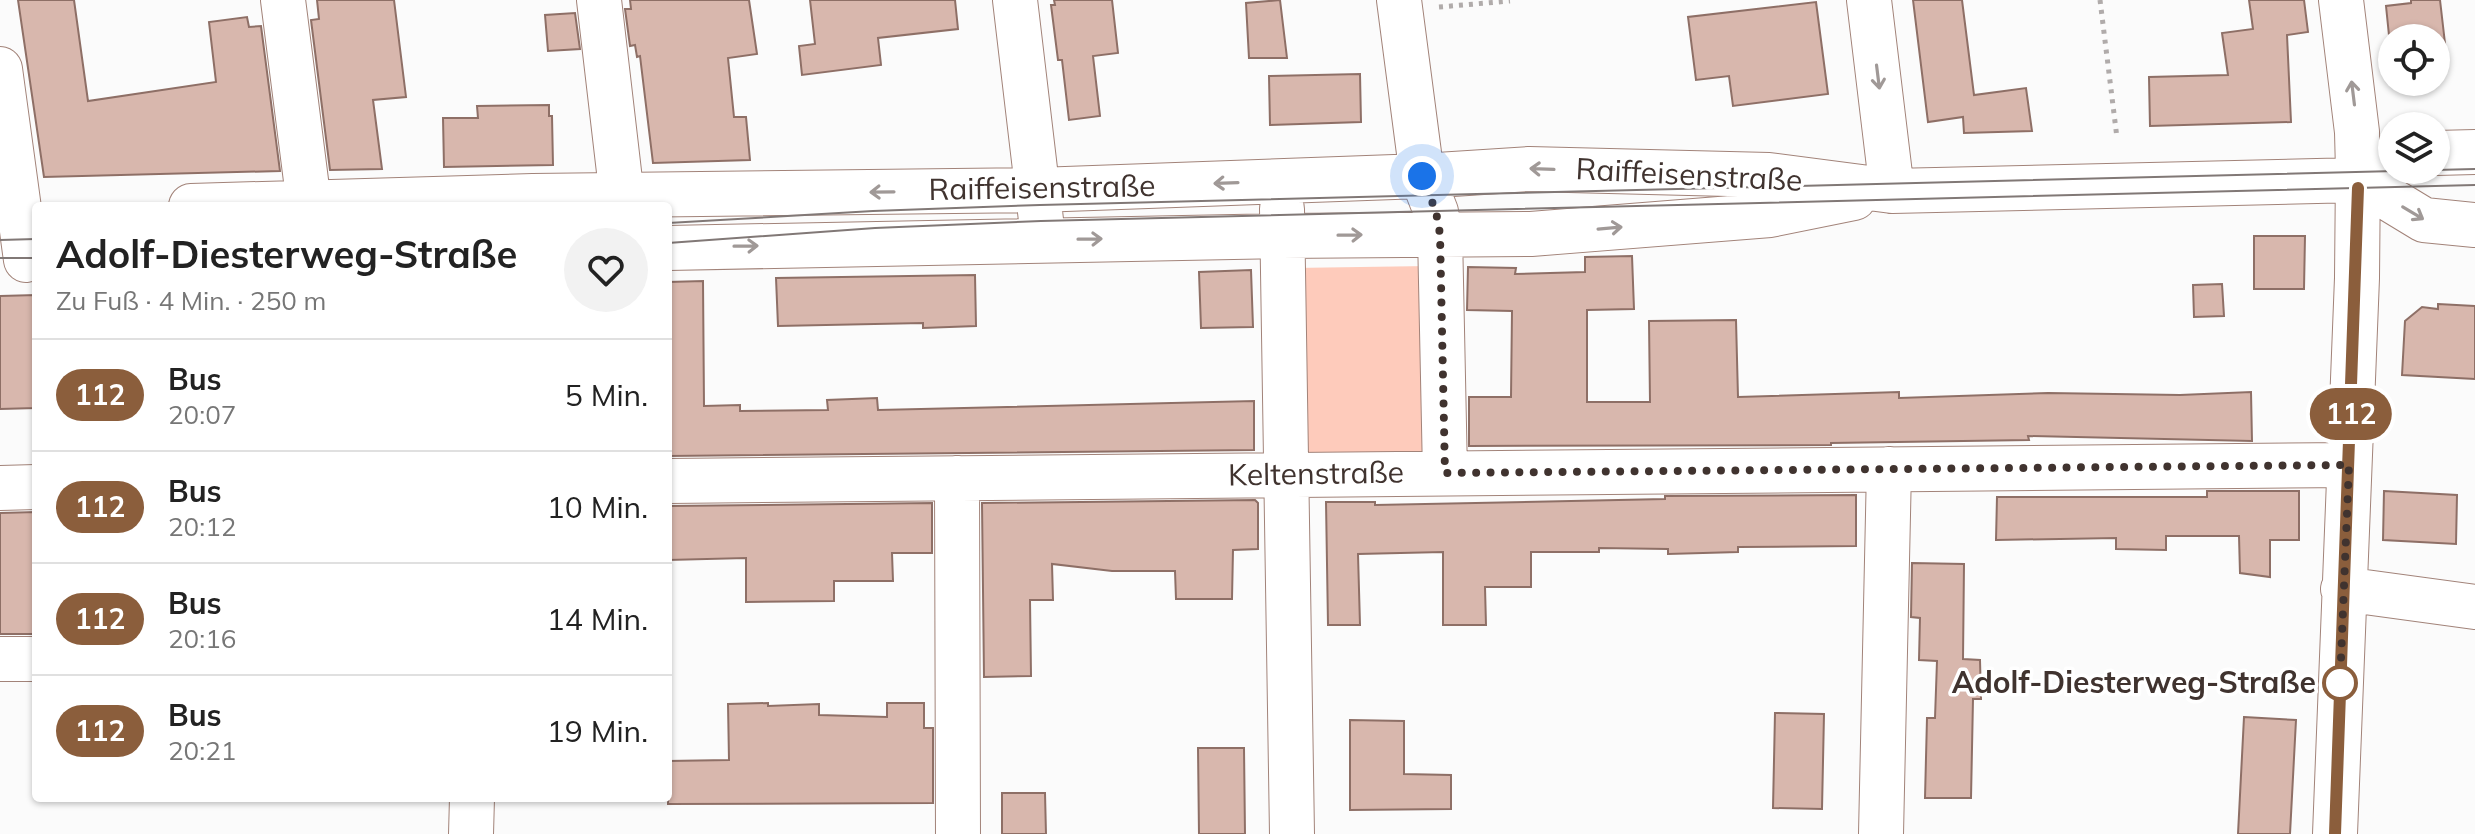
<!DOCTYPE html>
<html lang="de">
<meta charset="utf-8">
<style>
:root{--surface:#fff;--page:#f2f2f2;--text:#222;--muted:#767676;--line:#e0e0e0}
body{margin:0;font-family:Mulish,sans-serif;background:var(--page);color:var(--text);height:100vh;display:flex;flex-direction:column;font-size:30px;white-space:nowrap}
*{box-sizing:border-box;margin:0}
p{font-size:26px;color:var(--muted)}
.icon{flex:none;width:44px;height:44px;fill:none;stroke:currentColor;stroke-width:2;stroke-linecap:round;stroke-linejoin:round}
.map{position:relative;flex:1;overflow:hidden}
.details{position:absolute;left:32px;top:202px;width:640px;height:600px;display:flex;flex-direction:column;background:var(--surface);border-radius:8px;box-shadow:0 2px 6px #0004}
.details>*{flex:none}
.badge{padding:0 16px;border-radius:26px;font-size:28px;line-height:52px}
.fabs{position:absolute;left:2378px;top:24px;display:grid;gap:16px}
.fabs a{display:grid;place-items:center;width:72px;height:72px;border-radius:50%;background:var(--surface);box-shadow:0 2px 6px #0004;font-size:40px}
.you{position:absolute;width:40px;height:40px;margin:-20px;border:6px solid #fff;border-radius:50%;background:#1a73e8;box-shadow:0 0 0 12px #1a73e833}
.map>.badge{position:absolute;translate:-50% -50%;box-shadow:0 0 0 4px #fff}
.round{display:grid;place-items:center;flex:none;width:84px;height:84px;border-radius:42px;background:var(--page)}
.headline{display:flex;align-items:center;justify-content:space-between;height:136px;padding:0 24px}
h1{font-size:38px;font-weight:700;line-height:60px}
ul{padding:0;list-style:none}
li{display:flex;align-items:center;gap:24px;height:112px;padding:0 24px;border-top:2px solid var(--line)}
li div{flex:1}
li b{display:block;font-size:30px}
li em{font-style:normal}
li .badge{min-width:88px;font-weight:700;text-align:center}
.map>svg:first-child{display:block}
</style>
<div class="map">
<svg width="2475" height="834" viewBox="0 0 2475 834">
<rect width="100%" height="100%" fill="#fbfbfb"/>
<path fill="#fecbbb" d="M1429,266L1433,461L1297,463L1292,268Z"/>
<path fill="#d8b7ad" stroke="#8e6f66" stroke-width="2" d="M18,0H74L88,101L216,82L209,22L247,17L249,27L261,26L280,171L44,177Z
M317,0H394L406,97L373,100L382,169L330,170L311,20L319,19Z
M630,0H749L757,54L728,58L734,117H746L750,160L653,163L640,56L637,57L635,45L630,46L625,9H631Z
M810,0H955L958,29L878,38L881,65L802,75L799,46L815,44Z
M1054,0H1112L1118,53L1093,56L1100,116L1069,120L1062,60H1058L1051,5H1055Z
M1280,0L1287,58H1249L1246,3Z
M1913,0H1962L1974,95L2026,88L2032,131L1964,133L1963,117L1928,122Z
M2249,0H2304L2308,32L2287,35L2291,122L2150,126L2149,77L2228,75L2222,33L2253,29Z
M2411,0H2440L2446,52L2436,53V38H2392L2391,55L2386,6L2411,3Z
M1816,2L1828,94L1733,106L1729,76L1696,80L1688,17Z
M575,13L580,49L548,51L545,15Z
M1360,74L1361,122L1270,125L1269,76Z
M549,105V116H552L553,165L444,167L443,118H478L477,106Z
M2254,236H2305L2304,289H2254Z
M1632,256L1634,309L1587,310V402H1650L1649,321L1736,320L1738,397L1899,392V398L2048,393L2180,395L2251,392L2252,441L2028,436L2029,440L1831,443V445L1469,446V397H1511L1512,311L1467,310L1468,267L1516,268L1515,274L1585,272V257Z
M1251,270L1253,327L1201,328L1199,272Z
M975,275L976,326L923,328V323L778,326L776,278Z
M703,281L704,406L740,405V411L828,410L827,400L877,398L878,410L1254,401V450L668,456V282Z
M2222,284L2224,316L2194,317L2193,285Z
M36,295V408L0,409V296Z
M2438,304L2475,306V379L2402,375L2405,321L2422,307L2438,309Z
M2207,491H2299V540H2270V577L2240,573L2239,536H2166V550L2116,549V538L1996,540L1997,497H2207Z
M2384,491L2457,495L2456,544L2383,540Z
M1856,495V546L1738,547V552L1668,554V549L1599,548V552H1531V587H1485L1486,625H1443V552L1358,554L1360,625H1328L1326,502H1375V505L1665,499V496Z
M1255,500L1258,503V549L1233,550L1232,599H1176L1175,571H1112L1052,564L1053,600H1030L1031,676L984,677L982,503Z
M932,503V553H892L893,581H834V601L746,602V558L668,560V506Z
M36,512V634H0V513Z
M1912,563L1964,564L1963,659L1980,660L1981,699H1973L1971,798H1925L1927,718H1935L1937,661L1919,660L1920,618L1911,617Z
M768,703V706L819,704V715L887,717V703H924V728H933V803L668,804V761L729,760L728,704Z
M1775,713L1824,714L1822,809L1773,808Z
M2244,717L2296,720L2290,834H2238Z
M1350,720L1404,721V774L1451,775V809L1350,810Z
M1198,748H1244L1245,834H1199Z
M1002,793H1045L1046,834H1002Z"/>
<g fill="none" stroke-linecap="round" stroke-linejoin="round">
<g stroke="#a28379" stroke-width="46">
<path id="minor" d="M283,0L309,204
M599,0L623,206
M1015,0L1041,220
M1399,0L1422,176L1436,212L1440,234L1445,473
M1869,0L1892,191
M0,69L26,260
M2436,153L2475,152
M2358,180L2424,220L2475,225
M191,206L533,196L1038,190L1422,176L1529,169L1769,175L1892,191L2358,180L2392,166
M1282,209L1292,834
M668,248L1281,236L1531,234L1770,215L1854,198
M957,478L958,834
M668,481L2349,465
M0,488L36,487
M2343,589L2475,607
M0,659H36
M471,834L472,798
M1881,834L1889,469
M2335,834L2357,278L2358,171L2357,132L2341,0"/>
</g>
<path stroke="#b0abaa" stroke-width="5" stroke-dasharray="4 6" stroke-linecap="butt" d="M2100,0L2117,138
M1439,7L1510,1"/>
<use href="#minor" stroke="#fff" stroke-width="44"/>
<path stroke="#817876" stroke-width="2" d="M668,223L873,211L1040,205L2475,169
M0,240L36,239
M668,243L875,228L1041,221L2475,185
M0,258H36"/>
</g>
<defs><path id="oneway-shaft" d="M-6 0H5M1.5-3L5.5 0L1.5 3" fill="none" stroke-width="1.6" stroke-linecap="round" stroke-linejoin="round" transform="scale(2)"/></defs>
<g stroke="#a09997">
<use href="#oneway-shaft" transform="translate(1878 77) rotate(83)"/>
<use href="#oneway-shaft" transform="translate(2353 93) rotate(-97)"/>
<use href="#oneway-shaft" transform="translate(1542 169) rotate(-178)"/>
<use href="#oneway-shaft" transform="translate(1226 183) rotate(178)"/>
<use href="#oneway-shaft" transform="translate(882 192) rotate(179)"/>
<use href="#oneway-shaft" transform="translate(2413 213) rotate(31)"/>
<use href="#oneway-shaft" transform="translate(1610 228) rotate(-5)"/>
<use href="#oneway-shaft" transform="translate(1350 235) rotate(-1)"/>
<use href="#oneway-shaft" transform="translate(1090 239) rotate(-1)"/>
<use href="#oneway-shaft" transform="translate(746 246) rotate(-1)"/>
</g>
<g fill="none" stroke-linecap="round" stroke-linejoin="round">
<g stroke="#fff" stroke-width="18">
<path id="line" d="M2335,834L2358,188"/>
</g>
<use href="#line" stroke="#8b5e3c" stroke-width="12"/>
<path stroke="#40332f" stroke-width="8" stroke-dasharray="0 14.4" d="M1422,176L1436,212L1440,234L1445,473L2349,465L2340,683"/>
</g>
<circle fill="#fff" stroke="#8b5e3c" stroke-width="4" cx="2340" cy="683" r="16"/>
<g text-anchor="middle" stroke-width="7" stroke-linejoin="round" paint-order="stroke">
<g font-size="30" fill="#40332f" stroke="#fff">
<text transform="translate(1689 175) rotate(3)" y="10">Raiffeisenstraße</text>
<text transform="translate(1042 188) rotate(-1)" y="10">Raiffeisenstraße</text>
<text transform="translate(1316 474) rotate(-1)" y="10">Keltenstraße</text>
</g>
<g font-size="30" font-weight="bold" fill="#40332f" stroke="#fff" text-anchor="end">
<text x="2316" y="693">Adolf-Diesterweg-Straße</text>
</g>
</g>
</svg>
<div class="fabs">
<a><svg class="icon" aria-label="locate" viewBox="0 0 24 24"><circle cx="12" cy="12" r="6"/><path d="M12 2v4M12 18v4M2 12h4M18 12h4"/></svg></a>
<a><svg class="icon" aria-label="layers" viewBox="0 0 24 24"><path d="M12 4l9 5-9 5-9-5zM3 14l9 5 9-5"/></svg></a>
</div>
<div class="you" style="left:1422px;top:176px"></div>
<b class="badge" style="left:2351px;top:414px;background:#8b5e3c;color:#fff">112</b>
<section class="details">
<div class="headline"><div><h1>Adolf-Diesterweg-Straße</h1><p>Zu Fuß · 4 Min. · 250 m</p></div><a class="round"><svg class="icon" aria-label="heart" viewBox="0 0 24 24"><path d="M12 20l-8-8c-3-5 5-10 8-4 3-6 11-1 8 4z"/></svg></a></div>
<ul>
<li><span class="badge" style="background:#8b5e3c;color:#fff">112</span><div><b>Bus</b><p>20:07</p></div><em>5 Min.</em></li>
<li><span class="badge" style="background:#8b5e3c;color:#fff">112</span><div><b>Bus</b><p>20:12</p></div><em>10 Min.</em></li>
<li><span class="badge" style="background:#8b5e3c;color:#fff">112</span><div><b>Bus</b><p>20:16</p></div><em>14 Min.</em></li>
<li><span class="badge" style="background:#8b5e3c;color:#fff">112</span><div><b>Bus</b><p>20:21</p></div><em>19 Min.</em></li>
</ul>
</section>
</div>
